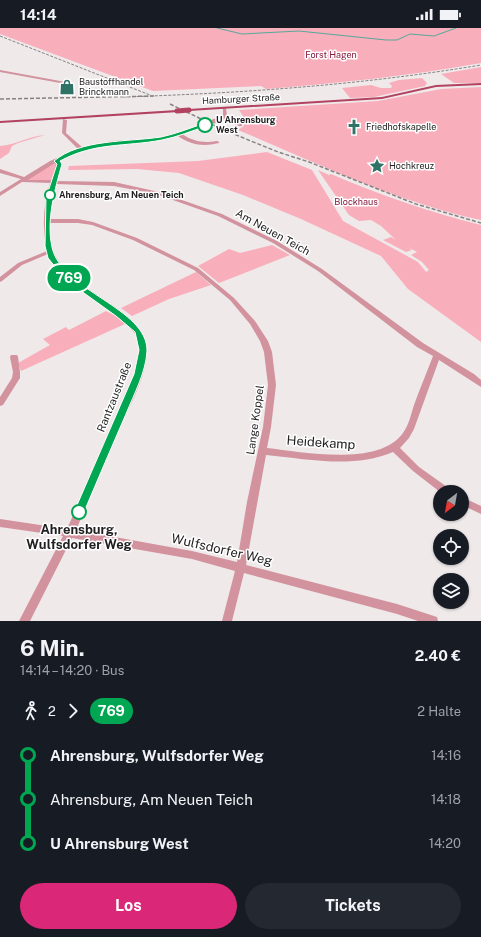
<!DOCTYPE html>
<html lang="de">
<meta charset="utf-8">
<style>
:root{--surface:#171b24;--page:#242831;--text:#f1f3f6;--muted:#9ea1a6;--accent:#db2777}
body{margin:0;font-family:"Public Sans",sans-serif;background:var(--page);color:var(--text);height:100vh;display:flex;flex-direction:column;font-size:15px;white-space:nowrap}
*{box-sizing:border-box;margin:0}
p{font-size:13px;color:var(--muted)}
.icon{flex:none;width:22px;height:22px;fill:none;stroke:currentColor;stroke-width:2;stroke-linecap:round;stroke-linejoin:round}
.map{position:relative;height:593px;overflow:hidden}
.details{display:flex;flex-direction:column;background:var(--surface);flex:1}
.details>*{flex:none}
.badge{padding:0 8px;border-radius:13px;font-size:14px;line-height:26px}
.needle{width:26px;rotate:211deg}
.buttons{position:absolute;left:433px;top:457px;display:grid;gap:8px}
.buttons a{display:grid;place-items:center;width:36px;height:36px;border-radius:50%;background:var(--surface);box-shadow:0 1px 3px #0004;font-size:20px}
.map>.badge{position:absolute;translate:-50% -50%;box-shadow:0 0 0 2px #fff}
.legs{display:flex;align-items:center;gap:6px;height:44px;padding:0 20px;font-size:13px}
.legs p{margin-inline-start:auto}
.head{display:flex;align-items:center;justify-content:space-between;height:68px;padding:0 20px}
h1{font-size:22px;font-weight:700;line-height:30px}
.cta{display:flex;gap:8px;margin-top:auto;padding:8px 20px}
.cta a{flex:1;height:46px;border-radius:24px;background:var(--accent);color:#fff;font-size:16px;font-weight:700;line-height:46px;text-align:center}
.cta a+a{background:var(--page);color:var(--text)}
ul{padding:0 20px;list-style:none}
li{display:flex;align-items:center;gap:14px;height:44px;font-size:15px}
li i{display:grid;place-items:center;width:6px;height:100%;margin:0 5px;background:currentColor}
li i::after{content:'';width:10px;height:10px;margin:-5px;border:3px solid;border-radius:50%;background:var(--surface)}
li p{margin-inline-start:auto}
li:first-child i{background:linear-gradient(#0000 50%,currentColor 0)}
li:last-child i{background:linear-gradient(currentColor 50%,#0000 0)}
.status{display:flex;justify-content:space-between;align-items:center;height:28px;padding:0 20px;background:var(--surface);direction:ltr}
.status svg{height:11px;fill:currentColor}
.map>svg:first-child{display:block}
</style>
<div class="status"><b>14:14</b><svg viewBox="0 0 49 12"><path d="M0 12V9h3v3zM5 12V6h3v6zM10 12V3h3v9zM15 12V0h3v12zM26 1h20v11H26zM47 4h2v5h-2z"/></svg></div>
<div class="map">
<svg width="481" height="593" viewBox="0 0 481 593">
<rect width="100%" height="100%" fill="#efe9ea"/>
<path fill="#f9aebb" d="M0,0H481V35C410,48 338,55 266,61L261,58L153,63L0,6Z
M481,39V55H454L441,46Z
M422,50L427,55L425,58L374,69L350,70L342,60L371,57L381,60H391L392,58L389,55L399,52Z
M481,59V192C396,174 317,135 238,102L244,98L243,88L239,82L378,73L441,61Z
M45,107L18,115L12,118L9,125L0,131V118C16,117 29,108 45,107Z
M267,124L312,142L343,193L418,234L426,244L429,242L422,234L411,227L417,224L408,219L412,222L406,224L383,212L391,209L396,212L381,198L371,192L359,193L349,187L318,142L329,147L331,146C380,167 429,184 481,197V314L408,261L381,228L301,191L243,167L179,145L137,141L68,142L69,138L198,133Z
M56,134L58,135L53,154L26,152Z
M272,217L290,227L219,255L198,238L229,221L240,225Z
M196,244L211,257L169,271L132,288L121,280Z
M106,283L116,288L125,296L21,343L18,335L50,317L43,311L66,299L69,302Z"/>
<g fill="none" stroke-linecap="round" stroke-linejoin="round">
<path stroke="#56a899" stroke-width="1" d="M217,0L242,6L299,3L386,12H397L410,6L434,8L456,0"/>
<path fill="#d2939e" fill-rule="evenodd" d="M0,42L71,55L73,56L71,57L0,44Z
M223,79L226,80L227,88L242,96V98H238L225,91L215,93V91L223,88Z
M63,91L67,92L66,105L82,119L112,113L158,110L209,95V97L182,106C194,114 204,115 217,113L219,114V115C203,119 191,117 178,108C151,115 123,113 96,119C83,121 70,127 59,133L61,136L57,153L114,154L159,164L222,186L277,213L322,241L423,315L474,346L481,352V359L439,332L414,401L409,410L400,420L419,439L450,461L452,464H440L413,443L393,424C353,441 308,431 266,427L246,537L397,576L437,589L438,593H418L397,586L244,545L232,593H222L235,543L192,531L72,510L30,593H19L63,508L0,499V491L67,501C81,470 93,439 107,408C119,383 139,352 139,323C140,314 136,305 129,299C103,272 66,261 48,226L22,237L2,253L0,254V249L18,235L47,223C42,201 43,177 50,155L22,154L0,168V164L21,151L0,145V141L24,149L50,133L78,121L62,105ZM55,135L56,136L52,152H28ZM56,156L114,158L156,166L218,188L273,215L318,243L417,319L433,328C427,344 420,360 414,377C411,386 409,397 403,405C379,439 303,424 267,420L271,399L276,357L272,324L268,313L255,293L234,270L198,240L137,210L93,194L78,191H50L52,170ZM49,195H78L92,197L133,212L194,242L230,272L250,296L260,313L264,324L268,357L263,399L247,474L237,534L192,523L76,502C90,471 102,439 116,407C127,383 147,349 147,322C146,281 72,265 55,227C50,217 50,206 49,195Z
M11,327H17L18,329L20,344V350L3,377L0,378V369L12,350L13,344L10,329Z
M462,469L481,478V486L462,477Z"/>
<path fill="#b2425f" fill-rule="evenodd" d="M481,55V57L436,59L382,71L189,83L187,82L189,81L382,69L436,57Z
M177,82L179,83V84L0,95V93Z"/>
<path stroke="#868283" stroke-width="1" stroke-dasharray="3 1.5" stroke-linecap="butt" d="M0,8L150,67
M123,69C245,65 360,57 481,37"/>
<path stroke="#868283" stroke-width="1.5" stroke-dasharray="4 2" stroke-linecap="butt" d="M0,71L156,68
M170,76L224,102L278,124L309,134L416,176L481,195"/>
<path stroke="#d2939e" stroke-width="4.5" d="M207,96L217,92"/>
<path stroke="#b2425f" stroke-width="5" d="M177,83L189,82"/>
</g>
<path fill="#00a651" stroke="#fff" d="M205,95L206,98C192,103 177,109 162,112C125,119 95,114 60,133L62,136C55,161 46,192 52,219C61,263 148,280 147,323C146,344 134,366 126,386C112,418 98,451 84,484L83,487L79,488L75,487L74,484L134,346L139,322L135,304L116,288L70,255L61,246L48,230L45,218L46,170L57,136L54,133C80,111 128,114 161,109C176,106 190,100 205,95Z"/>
<defs>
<g id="shop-bare" transform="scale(1.2)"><path d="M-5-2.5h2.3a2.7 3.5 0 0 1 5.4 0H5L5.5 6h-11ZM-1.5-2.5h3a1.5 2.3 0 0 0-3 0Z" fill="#2e7366" stroke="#fff" stroke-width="2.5" paint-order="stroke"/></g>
<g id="church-bare" transform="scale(1.2)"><path d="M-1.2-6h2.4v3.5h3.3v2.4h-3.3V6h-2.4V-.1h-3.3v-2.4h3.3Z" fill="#2e7366" stroke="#fff" stroke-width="2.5" paint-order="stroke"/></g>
<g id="sight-bare" transform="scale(1.2)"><path d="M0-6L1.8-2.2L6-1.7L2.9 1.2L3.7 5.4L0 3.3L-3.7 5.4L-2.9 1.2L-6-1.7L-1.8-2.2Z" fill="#2e7366" stroke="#fff" stroke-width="2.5" paint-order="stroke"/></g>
</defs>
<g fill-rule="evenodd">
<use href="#shop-bare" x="67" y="59"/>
<use href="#church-bare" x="354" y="99"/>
<use href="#sight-bare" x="377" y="138"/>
</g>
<g fill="#fff" stroke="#00a651" stroke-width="2">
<circle cx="205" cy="97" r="7"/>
<circle cx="50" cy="167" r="5"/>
<circle cx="79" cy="484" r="7"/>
</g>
<g text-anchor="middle" stroke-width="3" stroke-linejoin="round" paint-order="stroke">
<g font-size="9" fill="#85193c" stroke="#fff">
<text x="331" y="30">Forst Hagen</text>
<text x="356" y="177">Blockhaus</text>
</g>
<g font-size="9" fill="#1f1d1e" stroke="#fff" text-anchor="start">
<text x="79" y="57">Baustoffhandel<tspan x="79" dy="10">Brinckmann</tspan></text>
<text x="366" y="102">Friedhofskapelle</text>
<text x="389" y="141">Hochkreuz</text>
</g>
<g font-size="9" fill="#1f1d1e" stroke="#fff">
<text transform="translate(241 71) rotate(-3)" y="3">Hamburger Straße</text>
</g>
<g font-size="9" font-weight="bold" fill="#1f1d1e" stroke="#fff" text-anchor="start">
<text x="216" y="95">U Ahrensburg<tspan x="216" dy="10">West</tspan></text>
<text x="59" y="170">Ahrensburg, Am Neuen Teich</text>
</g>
<g font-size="11" fill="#1f1d1e" stroke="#fff">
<text transform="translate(273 204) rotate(29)" y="4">Am Neuen Teich</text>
<text transform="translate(114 369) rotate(-68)" y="4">Rantzaustraße</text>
<text transform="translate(255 392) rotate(-82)" y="4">Lange Koppel</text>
</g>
<g font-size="13" fill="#1f1d1e" stroke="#fff">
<text transform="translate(321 414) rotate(4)" y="5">Heidekamp</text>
<text transform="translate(222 521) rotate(13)" y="5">Wulfsdorfer Weg</text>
</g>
<g font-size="13" font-weight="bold" fill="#1f1d1e" stroke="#fff">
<text x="79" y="506">Ahrensburg,<tspan x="79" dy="15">Wulfsdorfer Weg</tspan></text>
</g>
</g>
</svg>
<div class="buttons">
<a><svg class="needle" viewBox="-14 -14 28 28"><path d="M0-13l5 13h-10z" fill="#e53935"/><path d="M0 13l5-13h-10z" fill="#9ea1a6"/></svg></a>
<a><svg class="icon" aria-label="locate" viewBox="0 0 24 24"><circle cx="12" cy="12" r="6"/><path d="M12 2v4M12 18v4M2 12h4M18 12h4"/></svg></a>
<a><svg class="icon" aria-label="layers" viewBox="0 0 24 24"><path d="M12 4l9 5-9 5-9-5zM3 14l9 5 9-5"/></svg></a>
</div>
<b class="badge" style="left:69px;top:250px;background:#00a651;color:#fff">769</b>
</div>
<section class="details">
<div class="head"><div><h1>6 Min.</h1><p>14:14 – 14:20 · Bus</p></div><b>2.40 €</b></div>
<div class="legs"><svg class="icon" aria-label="walk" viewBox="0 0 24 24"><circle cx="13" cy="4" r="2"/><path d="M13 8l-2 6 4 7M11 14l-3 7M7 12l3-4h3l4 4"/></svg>2<svg class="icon" aria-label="forward" viewBox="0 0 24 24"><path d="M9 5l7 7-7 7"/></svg><b class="badge" style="background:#00a651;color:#fff">769</b><p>2 Halte</p></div>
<ul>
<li><i style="color:#00a651"></i><b>Ahrensburg, Wulfsdorfer Weg</b><p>14:16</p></li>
<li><i style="color:#00a651"></i><span>Ahrensburg, Am Neuen Teich</span><p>14:18</p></li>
<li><i style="color:#00a651"></i><b>U Ahrensburg West</b><p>14:20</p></li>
</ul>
<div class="cta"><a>Los</a><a>Tickets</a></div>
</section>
